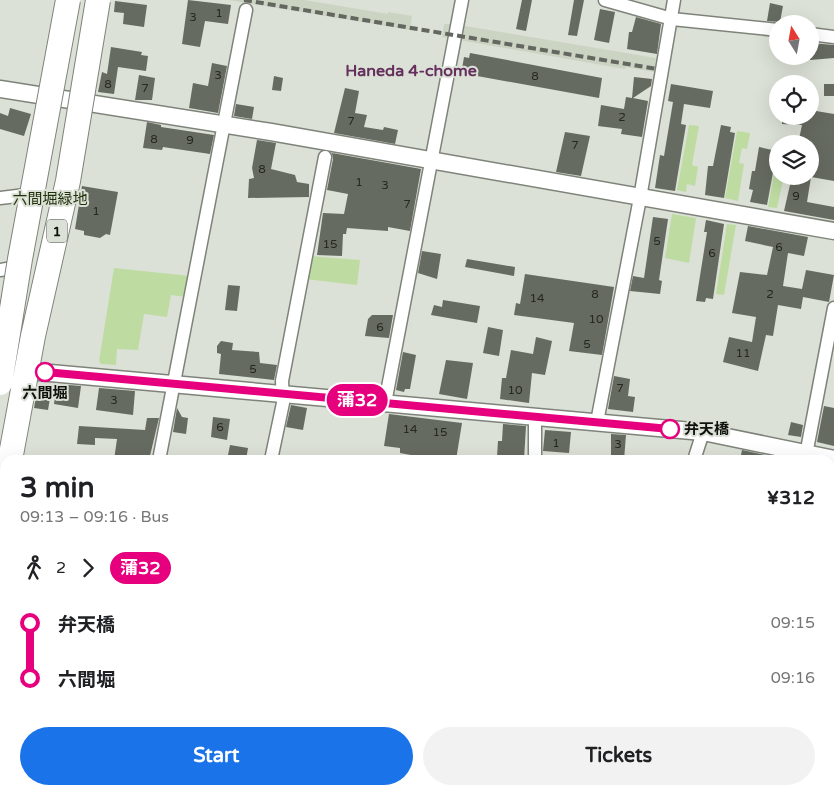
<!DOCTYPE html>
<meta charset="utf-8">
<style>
:root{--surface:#fff;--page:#f2f2f2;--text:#202124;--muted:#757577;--accent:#1a73e8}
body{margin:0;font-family:"Varela Round","Noto Sans JP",sans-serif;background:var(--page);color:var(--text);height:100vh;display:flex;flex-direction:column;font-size:19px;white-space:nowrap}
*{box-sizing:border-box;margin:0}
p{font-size:16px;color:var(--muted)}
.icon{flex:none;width:28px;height:28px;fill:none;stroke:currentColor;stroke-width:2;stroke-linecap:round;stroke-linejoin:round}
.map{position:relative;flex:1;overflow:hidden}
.details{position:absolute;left:0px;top:455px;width:835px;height:340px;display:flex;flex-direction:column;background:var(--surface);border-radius:15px 15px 0 0;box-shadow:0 5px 20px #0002}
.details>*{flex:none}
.badge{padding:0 10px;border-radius:16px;font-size:18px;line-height:32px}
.needle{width:32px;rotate:349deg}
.tools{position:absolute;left:769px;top:15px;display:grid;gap:10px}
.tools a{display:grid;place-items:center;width:50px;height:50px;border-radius:50%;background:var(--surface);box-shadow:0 5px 20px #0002;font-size:25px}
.map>.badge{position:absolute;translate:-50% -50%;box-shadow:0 0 0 2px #fff}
.legs{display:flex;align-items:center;gap:8px;height:55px;padding:0 20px;font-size:16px}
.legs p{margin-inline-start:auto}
.overview{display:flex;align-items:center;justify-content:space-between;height:85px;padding:0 20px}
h1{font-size:28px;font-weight:800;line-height:38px}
.cta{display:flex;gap:10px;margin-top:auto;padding:10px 20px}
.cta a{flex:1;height:58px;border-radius:30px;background:var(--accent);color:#fff;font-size:20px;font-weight:800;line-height:58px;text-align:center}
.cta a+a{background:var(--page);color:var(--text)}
ul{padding:0 20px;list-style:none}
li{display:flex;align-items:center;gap:18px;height:55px;font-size:19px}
li i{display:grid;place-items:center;width:8px;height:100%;margin:0 6px;background:currentColor}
li i::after{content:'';width:12px;height:12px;margin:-6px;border:4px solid;border-radius:50%;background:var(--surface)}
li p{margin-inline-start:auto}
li:first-child i{background:linear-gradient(#0000 50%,currentColor 0)}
li:last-child i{background:linear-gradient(currentColor 50%,#0000 0)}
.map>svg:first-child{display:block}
</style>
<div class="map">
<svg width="834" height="795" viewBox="0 0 834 795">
<rect width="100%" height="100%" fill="#dbe1d6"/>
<path fill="#cbd4c3" d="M228,0H304L388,14V12L412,16L410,30Z
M444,24H453L656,58L654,72L626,67L625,69L442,37Z"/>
<path fill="#bedba2" d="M689,125L699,126L692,165L698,167L695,186L687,184L686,192L677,190Z
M737,131L750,133L747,149L742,148L739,163L744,164L738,201L725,198Z
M777,157L778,176H784L777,208L768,207Z
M672,214L696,218L689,263L665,258Z
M727,224L736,225L724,295L716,294Z
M309,256L360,260L357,285L305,279Z
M114,268L190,276L186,297L171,295L167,317L144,314L138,350L117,349L116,365L101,364L99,361Z"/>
<path fill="#666b61" d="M188,0L231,5L228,24L205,21L200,47L182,44Z
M522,0H532L526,31L516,29Z
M574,0H584L577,36L568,35Z
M115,1L147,5L144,27L123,24L124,13L114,12Z
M770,3L783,6L780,22L767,21Z
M600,9L615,12L609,43L594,40Z
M636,17L661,24L657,54L627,49L629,32H632Z
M810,43L834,45V58L810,60Z
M111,47L142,52L141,55L148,56L146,71L118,67L114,94L98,92L102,72L107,74Z
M470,53L602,78L599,98L466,74L467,70L462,69L464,57L469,58Z
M212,63L227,66L218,113L189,108L193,83L208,86Z
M139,75L155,78L152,100H135Z
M274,76L283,78L281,91L272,90Z
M634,77L652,79L651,86L633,98L648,101L642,137L621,134L622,129L598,126L601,105L624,109L626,97L632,98Z
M671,84L713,91L710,108L684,104L681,124L686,125L675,191L655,188L660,155L664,156L673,102L668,101Z
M824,84H834V96H824Z
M345,88L359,91L355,113L367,115L364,127L383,130L384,127L398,130L395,144L334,133Z
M236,104L254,107L252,119L234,116Z
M10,108L31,114L24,136L0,129V113L8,116Z
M810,110L834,114V181L811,177L807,202L834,207V220L784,211L792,176H810V144H798L802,125L782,124V116H810Z
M147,122L161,125V127L214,135L210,154L163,147L162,150L143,148Z
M721,125L731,127L730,132L735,133L724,198L705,195L708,166H713Z
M565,132L590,136L581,176L556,172Z
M257,140L276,143L271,169L295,175L297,182L309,184V197L248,198L249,179L254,178L252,168Z
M759,147L777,151L767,205L750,202L753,190L749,189L752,171H755Z
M332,153L421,169L410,231L388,227V231L347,228L346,234H343L342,256L317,255L323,213L344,214L348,194L327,190L333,159Z
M82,186L118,192L110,235L106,234L100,238L84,235V231L75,229Z
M653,217L668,219L659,280L662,281L660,294L630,291L633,276L644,278Z
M706,220L724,224L713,299L706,298L705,302L696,301L707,232H704Z
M748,226L808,237L804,256L788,253L783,286L802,289L806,270L834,275L829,302L803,297L801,309L778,305L773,336L766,335L758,371L723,362L729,337L752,342L756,317L732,313L740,272L767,275L773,247L745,241Z
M422,251L441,254L437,279L418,273Z
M467,259L515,267L514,276L465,267Z
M525,274L614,287L602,355L569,351L574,323L514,315L516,303L520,304Z
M228,285L240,286L237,311L225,310Z
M443,300L480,306L477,323L431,315L434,305L442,307Z
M372,315H393L389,338L365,336L368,319Z
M488,327L503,330L499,356L483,353Z
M536,337L552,341L545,375L532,373L529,403L500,399L502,378H506L511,350L533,354Z
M221,341L233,343L232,350L259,352L260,363L277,365L274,380L219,374L221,354L217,353V346Z
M403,352L416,355L410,389H405L404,392L396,390Z
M446,360L473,363L467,399L439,394Z
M614,376L630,379L628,396L635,397L633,412L608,409Z
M57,384L81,386L78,408L54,404Z
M99,388L135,391L133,415L96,410Z
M36,396L50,398L48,410L34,408Z
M291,405L307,408L303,430L286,427Z
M824,406L834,408V446L817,442Z
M177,408L182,417L188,418L186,434L173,432Z
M389,414L462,423L456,460H427V458L400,453V448L384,446Z
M213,417L230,419L227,440L211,437Z
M147,418H159L149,460H114L117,439L95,438V445L77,444L79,426L145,430Z
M791,422L803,425L801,437L788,435Z
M503,424L526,426L524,460H501L497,457L498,441H502Z
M545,430L571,432L569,453L543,451Z
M611,434L626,435L624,460H611Z
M230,445L248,448L246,460H227Z
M742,450L770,456V460H740Z"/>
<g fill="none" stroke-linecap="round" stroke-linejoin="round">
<g stroke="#7e837a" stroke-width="15">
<path id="minor" d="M605,0L672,19L778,30
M810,34L834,37
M0,198L25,195
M0,270L12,268
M385,403L462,0
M535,416V460
M597,422L640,198L674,0
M159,460L246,10
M271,460L283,403L282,381L325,157
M694,460L703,432
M805,460L834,308
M830,535L834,536
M830,611H834
M0,640L5,595
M0,657H5
M0,690L5,771
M830,705L834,706
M7,790V795
M708,790L727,795
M728,792L745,795
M596,795L597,790"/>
</g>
<g stroke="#7e837a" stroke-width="19">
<path id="tertiary" d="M0,89L271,132L834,231
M17,370L703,432L834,459"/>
</g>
<use href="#minor" stroke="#fff" stroke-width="12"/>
<use href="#tertiary" stroke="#fff" stroke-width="16"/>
<path stroke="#636760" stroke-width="4" stroke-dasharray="8 4" stroke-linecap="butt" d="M244,0L657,69"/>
<g stroke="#7e837a" stroke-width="26" stroke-linecap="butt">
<path id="motorway-bridge" d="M0,383L20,259L68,0
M10,460L33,336L68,181L98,0
M0,527L5,491"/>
</g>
<use href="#motorway-bridge" stroke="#fff" stroke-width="24"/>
</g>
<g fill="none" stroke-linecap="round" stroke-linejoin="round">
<g stroke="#fff" stroke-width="11">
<path id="line-1" d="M45,372L670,429"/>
</g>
<use href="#line-1" stroke="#e6007e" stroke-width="8"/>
</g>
<g fill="#fff" stroke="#e6007e" stroke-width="2.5">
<circle cx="45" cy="372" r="9"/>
<circle cx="670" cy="429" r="9"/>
</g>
<g text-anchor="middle" stroke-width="4" stroke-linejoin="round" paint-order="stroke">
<g font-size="12" fill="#252822">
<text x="219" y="17">1</text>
<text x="193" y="21">3</text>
<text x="218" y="79">3</text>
<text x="535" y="80">8</text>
<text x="108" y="88">8</text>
<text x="145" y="92">7</text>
<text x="622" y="121">2</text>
<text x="351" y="125">7</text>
<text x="154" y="143">8</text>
<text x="190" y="144">9</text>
<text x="575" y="149">7</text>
<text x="262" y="173">8</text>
<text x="359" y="186">1</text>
<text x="385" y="189">3</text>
<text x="796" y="200">9</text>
<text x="407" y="208">7</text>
<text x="96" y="215">1</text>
<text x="657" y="245">5</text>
<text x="330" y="248">15</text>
<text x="779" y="251">6</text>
<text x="712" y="257">6</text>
<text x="595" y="298">8</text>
<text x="770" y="298">2</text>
<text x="537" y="302">14</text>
<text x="596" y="323">10</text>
<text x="380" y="331">6</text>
<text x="587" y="348">5</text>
<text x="743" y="357">11</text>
<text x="253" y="373">5</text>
<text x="620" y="392">7</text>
<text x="515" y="394">10</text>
<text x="114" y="404">3</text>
<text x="220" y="431">6</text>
<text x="410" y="433">14</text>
<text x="440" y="436">15</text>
<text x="556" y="447">1</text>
<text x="618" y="448">3</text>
</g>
<rect fill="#dbe1d6" stroke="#4c4f49" stroke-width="1" x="47" y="219.5" width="20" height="23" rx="4"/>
<g font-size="14" font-weight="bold" fill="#0f110d">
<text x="57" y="236">1</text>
</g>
<g font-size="15" fill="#1f2f0a" stroke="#dbe1d6">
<text x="50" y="204">六間堀緑地</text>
</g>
<g font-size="15" font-weight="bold" fill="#0f110d" stroke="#dbe1d6">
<text x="45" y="398">六間堀</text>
<text x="684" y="434" text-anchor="start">弁天橋</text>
</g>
<g font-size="16" font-weight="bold" fill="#652f5d" stroke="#dbe1d6">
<text x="411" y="76">Haneda 4-chome</text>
</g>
</g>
</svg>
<div class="tools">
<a><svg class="needle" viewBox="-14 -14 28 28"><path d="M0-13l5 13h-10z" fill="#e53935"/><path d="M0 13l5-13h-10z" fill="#757577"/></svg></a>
<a><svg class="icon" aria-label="locate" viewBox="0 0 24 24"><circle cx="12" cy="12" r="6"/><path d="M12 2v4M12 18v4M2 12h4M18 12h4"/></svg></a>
<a><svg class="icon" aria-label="layers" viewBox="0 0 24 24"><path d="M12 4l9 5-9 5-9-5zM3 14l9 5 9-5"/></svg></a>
</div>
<b class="badge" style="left:357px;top:400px;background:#e6007e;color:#fff">蒲32</b>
<section class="details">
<div class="overview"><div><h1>3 min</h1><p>09:13 – 09:16 · Bus</p></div><b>¥312</b></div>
<div class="legs"><svg class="icon" aria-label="walk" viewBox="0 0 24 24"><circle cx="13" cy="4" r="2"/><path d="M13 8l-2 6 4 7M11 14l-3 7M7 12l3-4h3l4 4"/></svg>2<svg class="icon" aria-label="forward" viewBox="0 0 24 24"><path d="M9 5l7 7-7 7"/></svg><b class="badge" style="background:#e6007e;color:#fff">蒲32</b></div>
<ul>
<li><i style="color:#e6007e"></i><b>弁天橋</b><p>09:15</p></li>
<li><i style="color:#e6007e"></i><b>六間堀</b><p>09:16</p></li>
</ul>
<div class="cta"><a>Start</a><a>Tickets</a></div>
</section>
</div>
